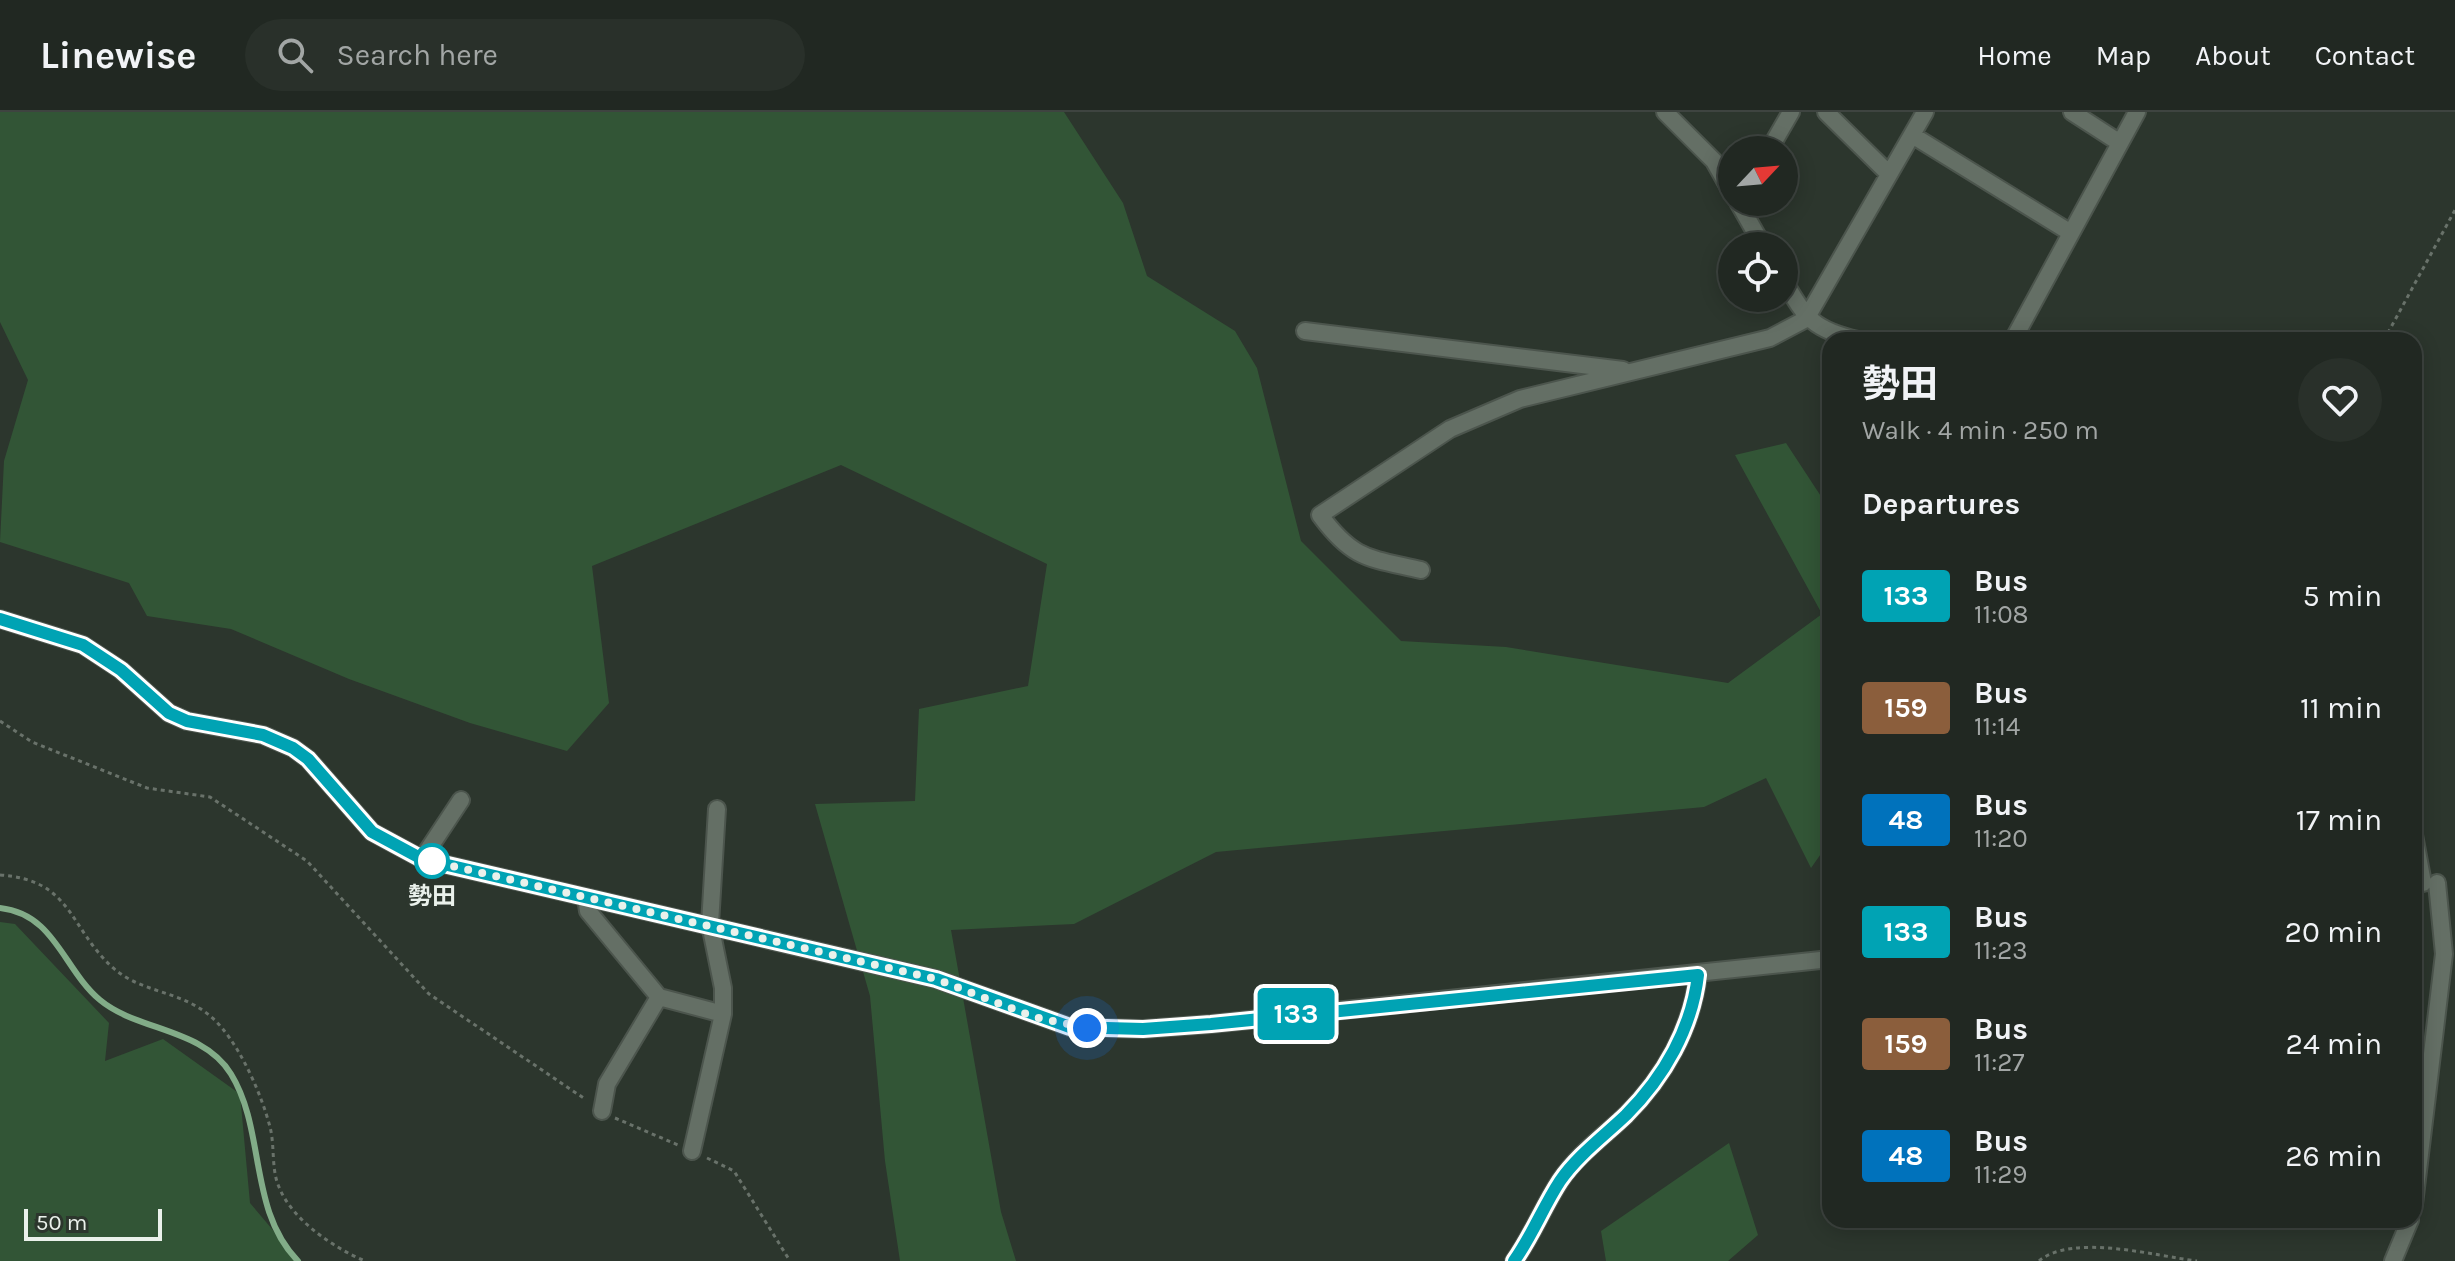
<!DOCTYPE html>
<meta charset="utf-8">
<style>
:root{--surface:#212822;--page:#29302a;--text:#f1f3f6;--muted:#a2a6a5;--line:#3e4440}
body{margin:0;font-family:Karla,"Noto Sans JP",sans-serif;background:var(--page);color:var(--text);height:100vh;display:flex;flex-direction:column;font-size:30px;white-space:nowrap}
*{box-sizing:border-box;margin:0}
p{font-size:26px;color:var(--muted)}
.icon{flex:none;width:44px;height:44px;fill:none;stroke:currentColor;stroke-width:2;stroke-linecap:round;stroke-linejoin:round}
.map{position:relative;flex:1;overflow:hidden}
.panel{position:absolute;left:1822px;top:220px;width:600px;height:896px;display:flex;flex-direction:column;background:var(--surface);border-radius:24px;box-shadow:0 4px 20px #0003,0 0 0 2px var(--line)}
.panel>*{flex:none}
.badge{padding:0 16px;border-radius:6px;font-size:28px;line-height:52px}
.needle{width:52px;rotate:64deg}
.buttons{position:absolute;left:1718px;top:24px;display:grid;gap:16px}
.buttons a{display:grid;place-items:center;width:80px;height:80px;border-radius:50%;background:var(--surface);box-shadow:0 4px 20px #0003,0 0 0 2px var(--line);font-size:40px}
.scale{position:absolute;left:24px;bottom:20px;width:138px;box-sizing:border-box;padding-left:8px;border:4px solid #eaf1eb;border-top:0;font-size:22px;line-height:28px;white-space:nowrap;color:#eaf1eb;-webkit-text-stroke:6px #2c362d;paint-order:stroke}
.you{position:absolute;width:40px;height:40px;margin:-20px;border:6px solid #fff;border-radius:50%;background:#1a73e8;box-shadow:0 0 0 12px #1a73e833}
.map>.badge{position:absolute;translate:-50% -50%;box-shadow:0 0 0 4px #fff}
h2{padding:0 40px;font-size:30px;line-height:72px}
.round{display:grid;place-items:center;flex:none;width:84px;height:84px;border-radius:42px;background:var(--page)}
.overview{display:flex;align-items:center;justify-content:space-between;height:136px;padding:0 40px}
h1{font-size:38px;font-weight:700;line-height:60px}
ul{padding:0;list-style:none}
li{display:flex;align-items:center;gap:24px;height:112px;padding:0 40px}
li div{flex:1}
li b{display:block;font-size:30px}
li em{font-style:normal}
li .badge{min-width:88px;font-weight:700;text-align:center}
header{display:flex;align-items:center;gap:48px;box-sizing:border-box;height:112px;padding:0 40px;background:var(--surface);border-bottom:2px solid var(--line)}
header strong{font-size:38px}
nav{display:flex;gap:44px;margin-inline-start:auto;font-size:28px}
.search{width:560px;height:72px;background:var(--page);display:flex;align-items:center;gap:20px;box-sizing:border-box;padding:0 28px;border-radius:44px;color:var(--muted);font-size:30px}
.map>svg:first-child{display:block}
</style>
<header>
<strong>Linewise</strong>
<div class="search"><svg class="icon" aria-label="search" viewBox="0 0 24 24"><circle cx="10" cy="10" r="6"/><path d="M15 15l6 6"/></svg>Search here</div>
<nav><a>Home</a><a>Map</a><a>About</a><a>Contact</a></nav>
</header>
<div class="map">
<svg width="2455" height="1149" viewBox="0 0 2455 1149">
<rect width="100%" height="100%" fill="#2c362d"/>
<path fill="#325536" d="M0,0H1064L1123,91L1147,164L1235,219L1257,256L1301,429L1401,529L1506,535L1728,571L1822,502L1735,343L1786,331L1830,398V729L1811,756L1766,666L1704,695L1216,740L1074,812L951,818L1001,1100L1016,1149H900L885,1049L870,884L815,692L915,689L919,597L1028,574L1047,452L841,353L592,454L609,591L567,639L470,611L349,567L231,517L147,504L129,471L0,430L4,349L28,268L0,210Z
M0,810L15,812L109,911L105,949L163,927L240,982L250,1091L299,1149H0Z
M1729,1031L1758,1123L1728,1149H1606L1601,1119Z"/>
<g fill="none" stroke-linecap="round" stroke-linejoin="round">
<path stroke="#82ac88" stroke-width="6" d="M0,796C55,802 63,857 100,888C137,919 203,916 231,962C266,1019 248,1098 298,1149"/>
<g stroke="#4c554d" stroke-width="20">
<path id="street" d="M1665,0L1714,49L1732,81
M1826,0L1889,62
M2072,0L2120,31
M1912,23L2071,121
M1769,38L1791,0
M1738,90L1763,134
M1784,169C1806,207 1814,218 1858,228
M1305,219L1623,258
M2013,228L2137,0
M1421,458C1369,446 1353,448 1320,403L1450,317L1520,287L1770,226L1806,207L1925,0
M0,507L83,533L121,558L169,601L187,609L263,623L293,636L308,647L372,720L422,747L936,867L1070,915L1143,917L1211,912L1830,847
M2414,723L2423,771
M422,747L461,688
M586,786L588,799L659,885L723,902
M602,999L607,972L659,885
M692,1039L723,902V876L710,812L717,697
M2414,1092L2444,842L2437,771
M1514,1149C1532,1124 1543,1095 1560,1069C1577,1043 1604,1024 1626,1003C1664,965 1692,916 1698,863
M2393,1149L2410,1108"/>
</g>
<path stroke="#69726a" stroke-width="3" stroke-dasharray="4 4" stroke-linecap="butt" d="M2384,228L2455,98
M0,609L32,630L147,676L210,685L307,749L429,882L585,987
M0,763C72,768 68,814 112,855C145,885 189,876 222,916C243,941 262,984 270,1015C275,1034 271,1057 279,1075C292,1108 334,1136 365,1149
M615,1006L678,1033
M707,1046L734,1059L790,1149
M2039,1149C2072,1121 2156,1144 2197,1149"/>
<use href="#street" stroke="#646f65" stroke-width="16"/>
</g>
<g fill="none" stroke-linecap="round" stroke-linejoin="round">
<g stroke="#fff" stroke-width="18">
<path id="line" d="M0,507L83,533L121,558L169,601L187,609L263,623L293,636L308,647L372,720L422,747L936,867L1070,915L1143,917L1211,912L1698,863C1692,916 1664,965 1626,1003C1604,1024 1577,1044 1560,1069C1543,1095 1532,1124 1514,1149"/>
</g>
<use href="#line" stroke="#00a3b4" stroke-width="12"/>
<path stroke="#eaf1eb" stroke-width="8" stroke-dasharray="0 14.4" d="M432,749L422,747L936,867L1034,905L1087,916"/>
</g>
<circle fill="#fff" stroke="#00a3b4" stroke-width="4" cx="432" cy="749" r="16"/>
<g text-anchor="middle" stroke-width="7" stroke-linejoin="round" paint-order="stroke">
<g font-size="24" font-weight="bold" fill="#eaf1eb" stroke="#2c362d">
<text x="432" y="792">勢田</text>
</g>
</g>
</svg>
<div class="buttons">
<a><svg class="needle" viewBox="-14 -14 28 28"><path d="M0-13l5 13h-10z" fill="#e53935"/><path d="M0 13l5-13h-10z" fill="#a2a6a5"/></svg></a>
<a><svg class="icon" aria-label="locate" viewBox="0 0 24 24"><circle cx="12" cy="12" r="6"/><path d="M12 2v4M12 18v4M2 12h4M18 12h4"/></svg></a>
</div>
<div class="scale">50 m</div>
<div class="you" style="left:1087px;top:916px"></div>
<b class="badge" style="left:1296px;top:902px;background:#00a3b4;color:#fff">133</b>
<section class="panel">
<div class="overview"><div><h1>勢田</h1><p>Walk · 4 min · 250 m</p></div><a class="round"><svg class="icon" aria-label="heart" viewBox="0 0 24 24"><path d="M12 20l-8-8c-3-5 5-10 8-4 3-6 11-1 8 4z"/></svg></a></div>
<h2>Departures</h2>
<ul>
<li><span class="badge" style="background:#00a3b4;color:#fff">133</span><div><b>Bus</b><p>11:08</p></div><em>5 min</em></li>
<li><span class="badge" style="background:#8b5e3c;color:#fff">159</span><div><b>Bus</b><p>11:14</p></div><em>11 min</em></li>
<li><span class="badge" style="background:#0072bc;color:#fff">48</span><div><b>Bus</b><p>11:20</p></div><em>17 min</em></li>
<li><span class="badge" style="background:#00a3b4;color:#fff">133</span><div><b>Bus</b><p>11:23</p></div><em>20 min</em></li>
<li><span class="badge" style="background:#8b5e3c;color:#fff">159</span><div><b>Bus</b><p>11:27</p></div><em>24 min</em></li>
<li><span class="badge" style="background:#0072bc;color:#fff">48</span><div><b>Bus</b><p>11:29</p></div><em>26 min</em></li>
</ul>
</section>
</div>
